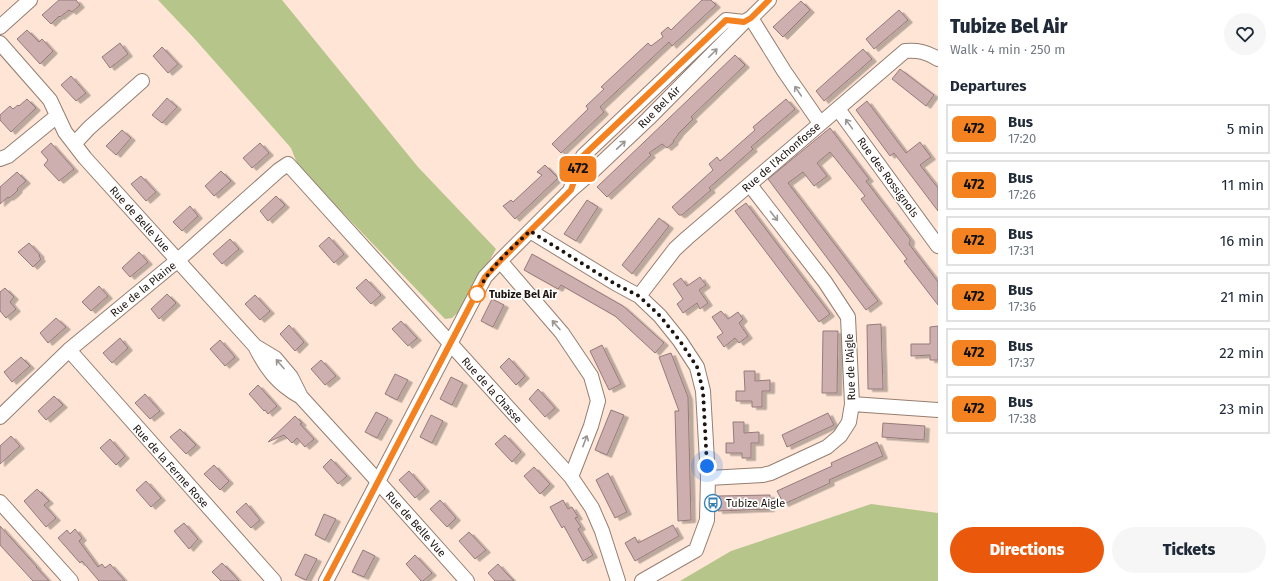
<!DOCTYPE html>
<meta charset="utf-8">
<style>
:root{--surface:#fff;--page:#f6f6f7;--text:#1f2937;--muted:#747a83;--line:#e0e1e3;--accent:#ea580c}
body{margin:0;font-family:"Fira Sans",sans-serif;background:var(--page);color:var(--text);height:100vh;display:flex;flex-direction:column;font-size:15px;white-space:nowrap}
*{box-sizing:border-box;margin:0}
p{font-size:13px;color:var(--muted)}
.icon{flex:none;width:22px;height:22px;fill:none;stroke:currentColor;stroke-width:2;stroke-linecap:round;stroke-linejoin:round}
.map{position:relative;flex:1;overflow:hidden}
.details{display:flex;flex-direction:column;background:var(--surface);width:340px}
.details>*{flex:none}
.badge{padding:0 8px;border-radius:6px;font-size:14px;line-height:26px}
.you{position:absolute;width:20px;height:20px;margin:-10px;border:3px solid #fff;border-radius:50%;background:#1a73e8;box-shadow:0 0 0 6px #1a73e833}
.map>.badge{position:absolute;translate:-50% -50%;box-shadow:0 0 0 2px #fff}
h2{padding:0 12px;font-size:15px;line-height:36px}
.round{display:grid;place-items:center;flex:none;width:42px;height:42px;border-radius:21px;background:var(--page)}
.summary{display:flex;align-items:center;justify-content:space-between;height:68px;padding:0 12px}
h1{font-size:19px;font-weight:800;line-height:30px}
.button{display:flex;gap:8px;margin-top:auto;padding:8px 12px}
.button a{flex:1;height:46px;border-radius:24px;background:var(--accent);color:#fff;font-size:16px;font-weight:800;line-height:46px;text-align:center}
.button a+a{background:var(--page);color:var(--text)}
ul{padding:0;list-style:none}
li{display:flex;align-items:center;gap:12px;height:50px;margin:0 8px 6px;padding:0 4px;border:2px solid var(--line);border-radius:0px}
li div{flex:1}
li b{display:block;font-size:15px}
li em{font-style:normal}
li .badge{min-width:44px;font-weight:700;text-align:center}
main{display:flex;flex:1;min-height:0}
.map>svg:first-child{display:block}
</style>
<main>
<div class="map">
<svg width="938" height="581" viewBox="0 0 938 581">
<defs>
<filter id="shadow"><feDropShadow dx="4.5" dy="2.5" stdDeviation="0" flood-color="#0004"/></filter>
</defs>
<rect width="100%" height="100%" fill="#ffe5d6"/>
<path fill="#b6c58a" d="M158,0H282L418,167L496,249L463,308L452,318L445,319L298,166L291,148L193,37Z
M871,504L938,513V581H680L731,551Z"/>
<path fill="#cdafaf" stroke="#967a7a" filter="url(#shadow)" d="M59,0H76L80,5L72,12L69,10L60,17L59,16L51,24L42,15Z
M702,0H711L716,5L672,46L669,42L600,107L604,112L561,153L552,144L588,109L586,106L604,89L601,87L648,43L651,46L663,37L661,33L668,27L671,30Z
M801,1L810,10L783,37L773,27Z
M899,10L908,20L874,49L866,39Z
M27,30L39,42L42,39L53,51L40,64L17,39Z
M120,43L128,54L110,68L102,57Z
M162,47L178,64L168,73L153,56Z
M863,49L872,59L824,101L816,91Z
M735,55L745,65L691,117L693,119L678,134V135L673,141L674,142L667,148L662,144L649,153L651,155L607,197L597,187Z
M900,69L934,95L926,106L892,79Z
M71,76L86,93L76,101L61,85Z
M167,98L177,107L162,123L152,115Z
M27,99L36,108L11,132L0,120V115L10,106L13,109L18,105L19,106Z
M786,99L795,109L751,147L753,149L709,188L711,190L682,215H679L672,207L713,170L709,164L717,157L720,161L755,130L753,127Z
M867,101L906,153L920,142L931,157L920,165L938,188V211L894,153L890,156L856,110Z
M830,128L869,179L866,181L910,239V242L909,244L938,282V305L904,261L907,259L861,199L865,196L830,152L817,163L827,176L814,186L803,172L788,183L878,301L866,310L768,179Z
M122,130L131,138L116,155L106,146Z
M51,143L74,169L59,181L44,165L48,160L41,152Z
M260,143L269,153L252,168L243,158Z
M545,165L558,178L515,219L503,206L511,200L513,202L542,175L537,172Z
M221,171L231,181L214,196L205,186Z
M17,172L26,181L17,189L18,190L14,194L9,198L8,197L0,204V187Z
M141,176L156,192L146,201L131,184Z
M276,196L285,205L268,221L260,211Z
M587,200L598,207L576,241L564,234Z
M746,203L830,314L819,322L735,211Z
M190,206L198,216L182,231L173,222Z
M659,218L669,226L632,274L622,265Z
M329,237L344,254L334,263L319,246Z
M230,239L239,249L222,264L213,254Z
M29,243L40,255L39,256L41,259L33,267L18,252Z
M139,252L148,262L130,277L122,268Z
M532,254L623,306L664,343L655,353L615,316L561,285L558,289L524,270Z
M700,277L706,285L699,290L708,303L700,309L697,303L683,313L677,304L683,299L673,284L681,278L687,286Z
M366,279L381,295L371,304L356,288Z
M99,286L108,296L91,311L82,302Z
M5,288L14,297L10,302L16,309L6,318L0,311V292Z
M167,294L176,303L159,319L151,309Z
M255,295L270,311L260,320L245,304Z
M492,299L504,305L493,327L481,321Z
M721,311L728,319L738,312L743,319L739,323L748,336L739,343L735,338L724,347L717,337L723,333L712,317Z
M56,318L66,327L48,343L40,333Z
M401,321L417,338L408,346L392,329Z
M881,324L883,389H868L867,325Z
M289,325L304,342L295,351L280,334Z
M938,326V360H930V355L911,356V344H930V327Z
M823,331H838L837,393H822Z
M120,338L128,348L112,363L103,353Z
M220,340L235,357L225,366L210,349Z
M602,345L621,384L609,390L590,351Z
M671,353L688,397L691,520L678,521L675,411H679L659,357Z
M21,357L30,366L12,382L4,372Z
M509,358L525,376L516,385L500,367Z
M321,360L336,376L325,385L311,369Z
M744,371H755V381L770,380V391H762V407H752V401H736V391H745Z
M395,374L408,380L397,400L385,394Z
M451,377L463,383L452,405L440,399Z
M258,385L277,406L268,414L265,410L264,411L249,394Z
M538,389L555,408L545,417L529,399Z
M145,394L160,411L150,419L135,403Z
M54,396L63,405L46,420L38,411Z
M611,410L624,415L607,455L595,450Z
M376,412L388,418L377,438L365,432Z
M828,413L834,425L787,447L782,435Z
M431,415L443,421L432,443L420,437Z
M295,416L302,423L300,424L314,439L305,447L297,438L292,443L284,435L268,442Z
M733,422H744V433L759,432V443H751V458H742V453H726V443H734Z
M883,423L925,426L924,440L882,437Z
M180,429L196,445L186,454L170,437Z
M505,435L521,452L512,462L495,444Z
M11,436L20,446L0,464V446Z
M110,439L125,456L116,465L100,448Z
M877,442L883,456L829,480L830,483L784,504L777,491L832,466L831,463Z
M331,459L347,476L338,484L323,467Z
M214,465L229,481L220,490L204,474Z
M534,467L550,484L540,494L524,476Z
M409,471L425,489L415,498L399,480Z
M608,473L627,512L615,518L596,480Z
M146,481L161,498L151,507L136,490Z
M37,489L49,501L44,505L56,518L46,527L24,501Z
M770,495V509L718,511V496Z
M440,500L456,518L447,527L430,509Z
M563,500L568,509L572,507L578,517L575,518L581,527L578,529L593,555L583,561L564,526L562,528L550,507Z
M246,503L260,520L251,528L236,512Z
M324,514L336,519L325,540L315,535Z
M184,523L198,539L189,549L174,531Z
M673,525L679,536L635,561L625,543L635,537L638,543Z
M0,526L37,567H36L49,581H33L0,545Z
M75,529L82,538L79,541L98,567L102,564L105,568L110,564L125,581H99L82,561L80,563L58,538L67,530L70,534Z
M469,532L486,550L475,559L459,541Z
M363,550L375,556L364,577L352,572Z
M305,554L317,559L306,580L295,575Z
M415,555L432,573L423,581H421L406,564Z
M222,563L230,571L239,581H221L212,572Z
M498,564L506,573L514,581H495L488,573Z"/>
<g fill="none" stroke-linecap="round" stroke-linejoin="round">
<g stroke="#957e71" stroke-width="16">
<path id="minor" d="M751,18L784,71L820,123
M0,27L30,0
M0,43L50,100L65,132L85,158L255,346
M838,109L938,246
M74,144L89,128L142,81
M0,159L8,156L57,116
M571,188L583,156L726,20L744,22
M530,231L615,283L639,296L660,316L680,341L697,367L703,391L708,478L707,520L696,550L642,581
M500,261L562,333L591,376L598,401L591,426L571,477
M639,296L675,249L687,238L905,51C918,50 927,52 938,59
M69,350L274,581
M301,397C278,384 267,370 255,346L275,358L291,377L301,397L365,467L467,581
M852,404L938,410
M0,417L69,350L178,260L279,170L288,164L571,477L592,508L602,531L618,581
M708,478L763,475L771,473L827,447L840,436L849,422L852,404L848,317L825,282L750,185
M0,502L71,581
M326,581L485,277L500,261L571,190L594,170L648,119L744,22L751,18L769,0"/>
</g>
<use href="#minor" stroke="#fff" stroke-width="14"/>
</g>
<defs><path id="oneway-shaft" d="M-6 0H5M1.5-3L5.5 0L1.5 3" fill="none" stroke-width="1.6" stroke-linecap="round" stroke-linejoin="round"/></defs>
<g stroke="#9a9693">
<use href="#oneway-shaft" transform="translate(713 53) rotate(-45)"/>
<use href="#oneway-shaft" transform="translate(798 91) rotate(-124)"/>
<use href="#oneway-shaft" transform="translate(849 124) rotate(-126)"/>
<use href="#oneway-shaft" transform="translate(621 145) rotate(-43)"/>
<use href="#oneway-shaft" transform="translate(774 216) rotate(52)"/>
<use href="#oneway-shaft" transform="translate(556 325) rotate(-131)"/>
<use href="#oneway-shaft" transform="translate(280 364) rotate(-131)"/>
<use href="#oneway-shaft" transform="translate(585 441) rotate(-69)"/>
</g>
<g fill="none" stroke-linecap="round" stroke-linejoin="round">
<g stroke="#fff" stroke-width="9">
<path id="line" d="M326,581L485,277L500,261L571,190L583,156L726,20L744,22L751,18L769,0"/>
</g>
<use href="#line" stroke="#f58220" stroke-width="6"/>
<path stroke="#1e1510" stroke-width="4" stroke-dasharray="0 7.2" d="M477,294C488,268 510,250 530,231L615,284L639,296L660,316L680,341L697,367L703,391L707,466"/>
</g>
<defs>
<g id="bus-ring" transform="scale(0.9)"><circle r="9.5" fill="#fff" stroke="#337fb2" stroke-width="1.5"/><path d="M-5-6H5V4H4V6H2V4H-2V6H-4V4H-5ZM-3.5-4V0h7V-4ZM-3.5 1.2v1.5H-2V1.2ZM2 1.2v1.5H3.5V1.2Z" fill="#337fb2"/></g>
</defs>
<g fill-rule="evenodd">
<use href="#bus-ring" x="713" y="503"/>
</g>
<circle fill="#fff" stroke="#f58220" stroke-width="2" cx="477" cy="294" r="8"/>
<g text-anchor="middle" stroke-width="3.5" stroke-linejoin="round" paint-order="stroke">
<g font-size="11" fill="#1e1510" stroke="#fff">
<text transform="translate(659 107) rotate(-45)" y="4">Rue Bel Air</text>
<text transform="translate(781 157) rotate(-41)" y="4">Rue de l'Achonfosse</text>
<text transform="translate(888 177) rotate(54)" y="4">Rue des Rossignols</text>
<text transform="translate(140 219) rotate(48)" y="4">Rue de Belle Vue</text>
<text transform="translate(143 289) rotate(-39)" y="4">Rue de la Plaine</text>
<text transform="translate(850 367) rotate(-92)" y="4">Rue de l'Aigle</text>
<text transform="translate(492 390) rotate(48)" y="4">Rue de la Chasse</text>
<text transform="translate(171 466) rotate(48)" y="4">Rue de la Ferme Rose</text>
<text transform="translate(416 524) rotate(48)" y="4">Rue de Belle Vue</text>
</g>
<g font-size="11" font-weight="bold" fill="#1e1510" stroke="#fff" text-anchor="start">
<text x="489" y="298">Tubize Bel Air</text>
</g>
<g font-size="11" fill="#1e1510" stroke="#fff" text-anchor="start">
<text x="726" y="507">Tubize Aigle</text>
</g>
</g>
</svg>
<div class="you" style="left:707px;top:466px"></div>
<b class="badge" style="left:578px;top:169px;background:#f58220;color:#111">472</b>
</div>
<section class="details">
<div class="summary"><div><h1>Tubize Bel Air</h1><p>Walk · 4 min · 250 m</p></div><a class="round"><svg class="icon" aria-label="heart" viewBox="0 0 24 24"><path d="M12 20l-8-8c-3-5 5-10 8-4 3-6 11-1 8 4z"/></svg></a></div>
<h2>Departures</h2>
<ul>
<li><span class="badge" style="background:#f58220;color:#111">472</span><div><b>Bus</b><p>17:20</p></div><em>5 min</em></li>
<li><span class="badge" style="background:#f58220;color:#111">472</span><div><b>Bus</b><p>17:26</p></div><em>11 min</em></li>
<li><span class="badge" style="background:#f58220;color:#111">472</span><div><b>Bus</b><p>17:31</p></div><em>16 min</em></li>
<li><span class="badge" style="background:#f58220;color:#111">472</span><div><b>Bus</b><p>17:36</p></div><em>21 min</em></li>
<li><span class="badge" style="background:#f58220;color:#111">472</span><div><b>Bus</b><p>17:37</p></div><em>22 min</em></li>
<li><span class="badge" style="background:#f58220;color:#111">472</span><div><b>Bus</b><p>17:38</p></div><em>23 min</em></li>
</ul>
<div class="button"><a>Directions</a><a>Tickets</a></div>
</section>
</main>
